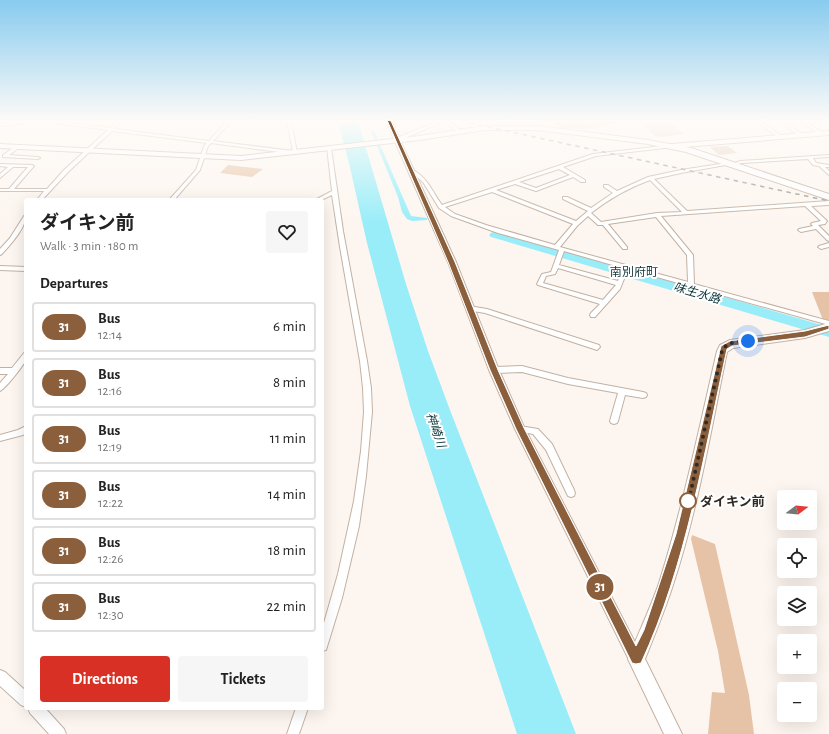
<!DOCTYPE html>
<meta charset="utf-8">
<style>
:root{--surface:#fff;--page:#f6f6f6;--text:#222;--muted:#767676;--line:#e0e0e0;--accent:#d93025}
body{margin:0;font-family:"Alegreya Sans","Noto Sans JP",sans-serif;background:var(--page);color:var(--text);height:100vh;display:flex;flex-direction:column;font-size:15px;white-space:nowrap}
*{box-sizing:border-box;margin:0}
p{font-size:13px;color:var(--muted)}
.icon{flex:none;width:22px;height:22px;fill:none;stroke:currentColor;stroke-width:2;stroke-linecap:round;stroke-linejoin:round}
.map{position:relative;flex:1;overflow:hidden}
.side{position:absolute;left:24px;top:198px;width:300px;height:512px;display:flex;flex-direction:column;background:var(--surface);border-radius:4px;box-shadow:0 4px 16px #0002}
.side>*{flex:none}
.badge{padding:0 8px;border-radius:13px;font-size:14px;line-height:26px}
.needle{width:26px;rotate:74deg}
.fabs{position:absolute;left:777px;top:490px;display:grid;gap:8px}
.fabs a{display:grid;place-items:center;width:40px;height:40px;border-radius:4px;background:var(--surface);box-shadow:0 4px 16px #0002;font-size:20px}
.you{position:absolute;width:20px;height:20px;margin:-10px;border:3px solid #fff;border-radius:50%;background:#1a73e8;box-shadow:0 0 0 6px #1a73e833}
.map>.badge{position:absolute;translate:-50% -50%;box-shadow:0 0 0 2px #fff}
h2{padding:0 16px;font-size:15px;line-height:36px}
.round{display:grid;place-items:center;flex:none;width:42px;height:42px;border-radius:4px;background:var(--page)}
.head{display:flex;align-items:center;justify-content:space-between;height:68px;padding:0 16px}
h1{font-size:19px;font-weight:700;line-height:30px}
.primary-button{display:flex;gap:8px;margin-top:auto;padding:8px 16px}
.primary-button a{flex:1;height:46px;border-radius:4px;background:var(--accent);color:#fff;font-size:16px;font-weight:700;line-height:46px;text-align:center}
.primary-button a+a{background:var(--page);color:var(--text)}
ul{padding:0;list-style:none}
li{display:flex;align-items:center;gap:12px;height:50px;margin:0 8px 6px;padding:0 8px;border:2px solid var(--line);border-radius:4px}
li div{flex:1}
li b{display:block;font-size:15px}
li em{font-style:normal}
li .badge{min-width:44px;font-weight:700;text-align:center}
.map>svg:first-child{display:block}
</style>
<div class="map">
<svg width="829" height="734" viewBox="0 0 829 734">
<rect width="100%" height="100%" fill="#fdf6f0"/>
<path fill="#e6c3a6" d="M551,121H627L580,129L559,127Z
M228,165L263,169L252,177L220,173Z
M812,292H829V321L823,320Z
M692,535L715,544L749,695L754,734H708L712,692L725,693L718,651L691,539Z"/>
<path fill="#98edf9" d="M338,121H358L406,284L428,351L450,410L576,734H517L410,406L367,243L349,163Z
M371,131H374L411,216L427,218V220L412,221L407,219L402,212L398,197Z"/>
<g fill="none" stroke-linecap="round" stroke-linejoin="round">
<path fill="#98edf9" fill-rule="evenodd" d="M495,231L829,327V337L491,237L489,235L491,233Z"/>
</g>
<path fill="#e2d1c2" d="M638,121H667L684,134L661,137L655,136Z
M728,146L737,153L719,155L710,147Z"/>
<g fill="none" stroke-linecap="round" stroke-linejoin="round">
<g stroke="#c2b1a3" stroke-width="2">
<path id="minor" d="M24,121H56L110,128L118,121H122L114,129L209,141L227,121H231L213,141L293,151L287,121H291L297,153L295,154L211,143L208,146L200,170L174,200H169L196,170L204,146L207,143L112,131L68,172L42,200H37L44,191H0V189H9L28,167H13L0,178V174L8,167L0,166V164L32,165L34,166L14,189H47L64,170L108,130L54,123L36,122L0,126V124Z
M444,121H449L462,132L459,133Z
M755,121H760L783,137L780,138Z
M778,121H783L803,135L800,136Z
M799,121H804L823,133L820,134Z
M671,145H673V147L596,156L563,167L585,180V182H581L573,177L536,191L515,184L496,190L576,221L588,211L563,199V197H567L591,208L613,193L604,187V185H608L617,191L648,177L681,170L733,162V164H731L681,173L654,179L687,211L829,201V205L811,206L827,221L825,224L818,225L829,236V241L827,240L816,229L801,232L798,230L799,229L813,226L811,224L812,223L821,221L805,206L661,216L693,255L694,284L829,321V325L628,269L620,289L595,317H591L590,315L591,313L600,304L538,285L537,284L542,274L551,272L559,250L498,233L451,216L439,208L423,182L411,172L415,171C428,179 433,193 442,205L593,154ZM559,169L570,175L536,188L519,182ZM650,180L682,212L657,213L601,222L591,213C609,199 628,188 650,180ZM492,192L573,224L555,245L486,225L455,214L445,207ZM588,216L598,225H603L623,249H627V247L608,224L656,217L687,255L688,282L560,247L577,226ZM564,251L623,268L618,281L559,265ZM558,268L616,285L603,300L543,283L546,276L555,274Z
M16,146L20,147L9,155L38,157L40,158L38,159L3,157V155Z
M327,147L331,148L343,231L367,361L371,388L372,412L366,476L359,526L342,598L326,650L322,651V630L338,574L354,501L361,451L364,412L363,388L360,361L340,247L332,195L321,200H315L332,191Z
M829,155V157L813,158L816,163L829,165V167H825L829,171V175L819,166L813,165L808,159L741,163L735,165L733,164L740,161Z
M26,215C26,228 10,245 2,254L0,255V249L10,238L24,216Z
M829,243V247L821,249L818,247L819,246Z
M0,266L26,267V271L0,270Z
M467,306H469L487,309L599,345L600,347L597,350L485,313L467,310L466,308Z
M26,352C26,355 26,357 26,359C25,364 5,389 0,391V383L8,374H0V368H12L24,353Z
M522,366L568,378L643,392L646,393L647,395L646,397L643,398L625,395L618,421L617,423L614,424L611,423L610,421L618,393L568,384L522,372L494,373L492,372L490,370L492,368L494,367Z
M26,426V433L23,435L0,441V435L18,430Z
M520,426L538,429L552,444L574,490L575,493L574,496L571,497L568,496L546,450L533,434L517,431L516,429L517,427Z
M296,708H308L299,734H287Z"/>
</g>
<g stroke="#c2b1a3" stroke-width="2">
<path id="tertiary" d="M386,121H392L399,137L438,121H445L400,140L456,262L499,370L524,427L641,654L643,659L641,664L636,666L631,664L515,429L489,370L448,262Z
M829,131V135L672,148L669,146L672,144Z
M0,670L5,672L26,691V707L21,705L0,686Z
M28,708H45L64,729L66,734H49L30,713Z"/>
</g>
<g stroke="#c2b1a3" stroke-width="2">
<path id="secondary" d="M829,323V331L805,338L733,348L727,352C711,430 698,509 673,585C665,610 655,634 645,659L682,734H664L628,659C638,634 650,609 659,583C683,507 699,429 717,351L720,345L730,340L805,330Z"/>
</g>
<g stroke="#c2b1a3" stroke-width="2">
<path id="primary" d="M485,126H538L648,140L691,148L829,194V200L686,152L648,144L538,130H485L419,140L241,160L0,148V144L241,156L419,136Z"/>
</g>
<use href="#minor" fill="#fff" fill-rule="evenodd"/>
<use href="#tertiary" fill="#fff" fill-rule="evenodd"/>
<use href="#secondary" fill="#fff" fill-rule="evenodd"/>
<use href="#primary" fill="#fff" fill-rule="evenodd"/>
<path stroke="#9d9791" stroke-width="1.5" stroke-dasharray="4.5 4.5" stroke-linecap="butt" d="M461,121L829,201"/>
</g>
<linearGradient id="sky" x2="0" y2="1"><stop stop-color="#88cbef"/><stop offset="0.54" stop-color="#fefbf8"/><stop offset="1" stop-color="#fefbf8" stop-opacity="0"/></linearGradient>
<rect width="829" height="224" fill="url(#sky)"/>
<path fill="#8b5e3c" stroke="#fff" d="M387,120L391,121L455,262L498,370L524,428L636,646L644,630L676,534L721,346L730,341L805,331L829,325V329L805,337L732,346L727,349C704,453 686,566 641,663L636,664L632,663L516,429L490,370L448,262Z"/>
<g fill="none" stroke-linecap="round" stroke-linejoin="round">
<path stroke="#302a24" stroke-width="4" stroke-dasharray="0 7.2" d="M688,501V504L722,351C727,341 739,342 748,341"/>
</g>
<circle fill="#fff" stroke="#8b5e3c" stroke-width="2" cx="688" cy="501" r="8"/>
<g text-anchor="middle" stroke-width="4" stroke-linejoin="round" paint-order="stroke">
<g font-size="12" fill="#14363b" stroke="#fff">
<text x="634" y="276">南別府町</text>
</g>
<g font-size="12" font-style="italic" fill="#0c363b" stroke="#fff">
<text transform="translate(697 293) rotate(16)" y="4">味生水路</text>
<text transform="translate(436 430) rotate(71)" y="4">神崎川</text>
</g>
<g font-size="13" font-weight="bold" fill="#302a24" stroke="#fff" text-anchor="start">
<text x="700" y="506">ダイキン前</text>
</g>
</g>
</svg>
<div class="fabs">
<a><svg class="needle" viewBox="-14 -14 28 28"><path d="M0-13l5 13h-10z" fill="#e53935"/><path d="M0 13l5-13h-10z" fill="#767676"/></svg></a>
<a><svg class="icon" aria-label="locate" viewBox="0 0 24 24"><circle cx="12" cy="12" r="6"/><path d="M12 2v4M12 18v4M2 12h4M18 12h4"/></svg></a>
<a><svg class="icon" aria-label="layers" viewBox="0 0 24 24"><path d="M12 4l9 5-9 5-9-5zM3 14l9 5 9-5"/></svg></a>
<a>+</a>
<a>−</a>
</div>
<div class="you" style="left:748px;top:341px"></div>
<b class="badge" style="left:600px;top:587px;background:#8b5e3c;color:#fff">31</b>
<section class="side">
<div class="head"><div><h1>ダイキン前</h1><p>Walk · 3 min · 180 m</p></div><a class="round"><svg class="icon" aria-label="heart" viewBox="0 0 24 24"><path d="M12 20l-8-8c-3-5 5-10 8-4 3-6 11-1 8 4z"/></svg></a></div>
<h2>Departures</h2>
<ul>
<li><span class="badge" style="background:#8b5e3c;color:#fff">31</span><div><b>Bus</b><p>12:14</p></div><em>6 min</em></li>
<li><span class="badge" style="background:#8b5e3c;color:#fff">31</span><div><b>Bus</b><p>12:16</p></div><em>8 min</em></li>
<li><span class="badge" style="background:#8b5e3c;color:#fff">31</span><div><b>Bus</b><p>12:19</p></div><em>11 min</em></li>
<li><span class="badge" style="background:#8b5e3c;color:#fff">31</span><div><b>Bus</b><p>12:22</p></div><em>14 min</em></li>
<li><span class="badge" style="background:#8b5e3c;color:#fff">31</span><div><b>Bus</b><p>12:26</p></div><em>18 min</em></li>
<li><span class="badge" style="background:#8b5e3c;color:#fff">31</span><div><b>Bus</b><p>12:30</p></div><em>22 min</em></li>
</ul>
<div class="primary-button"><a>Directions</a><a>Tickets</a></div>
</section>
</div>
